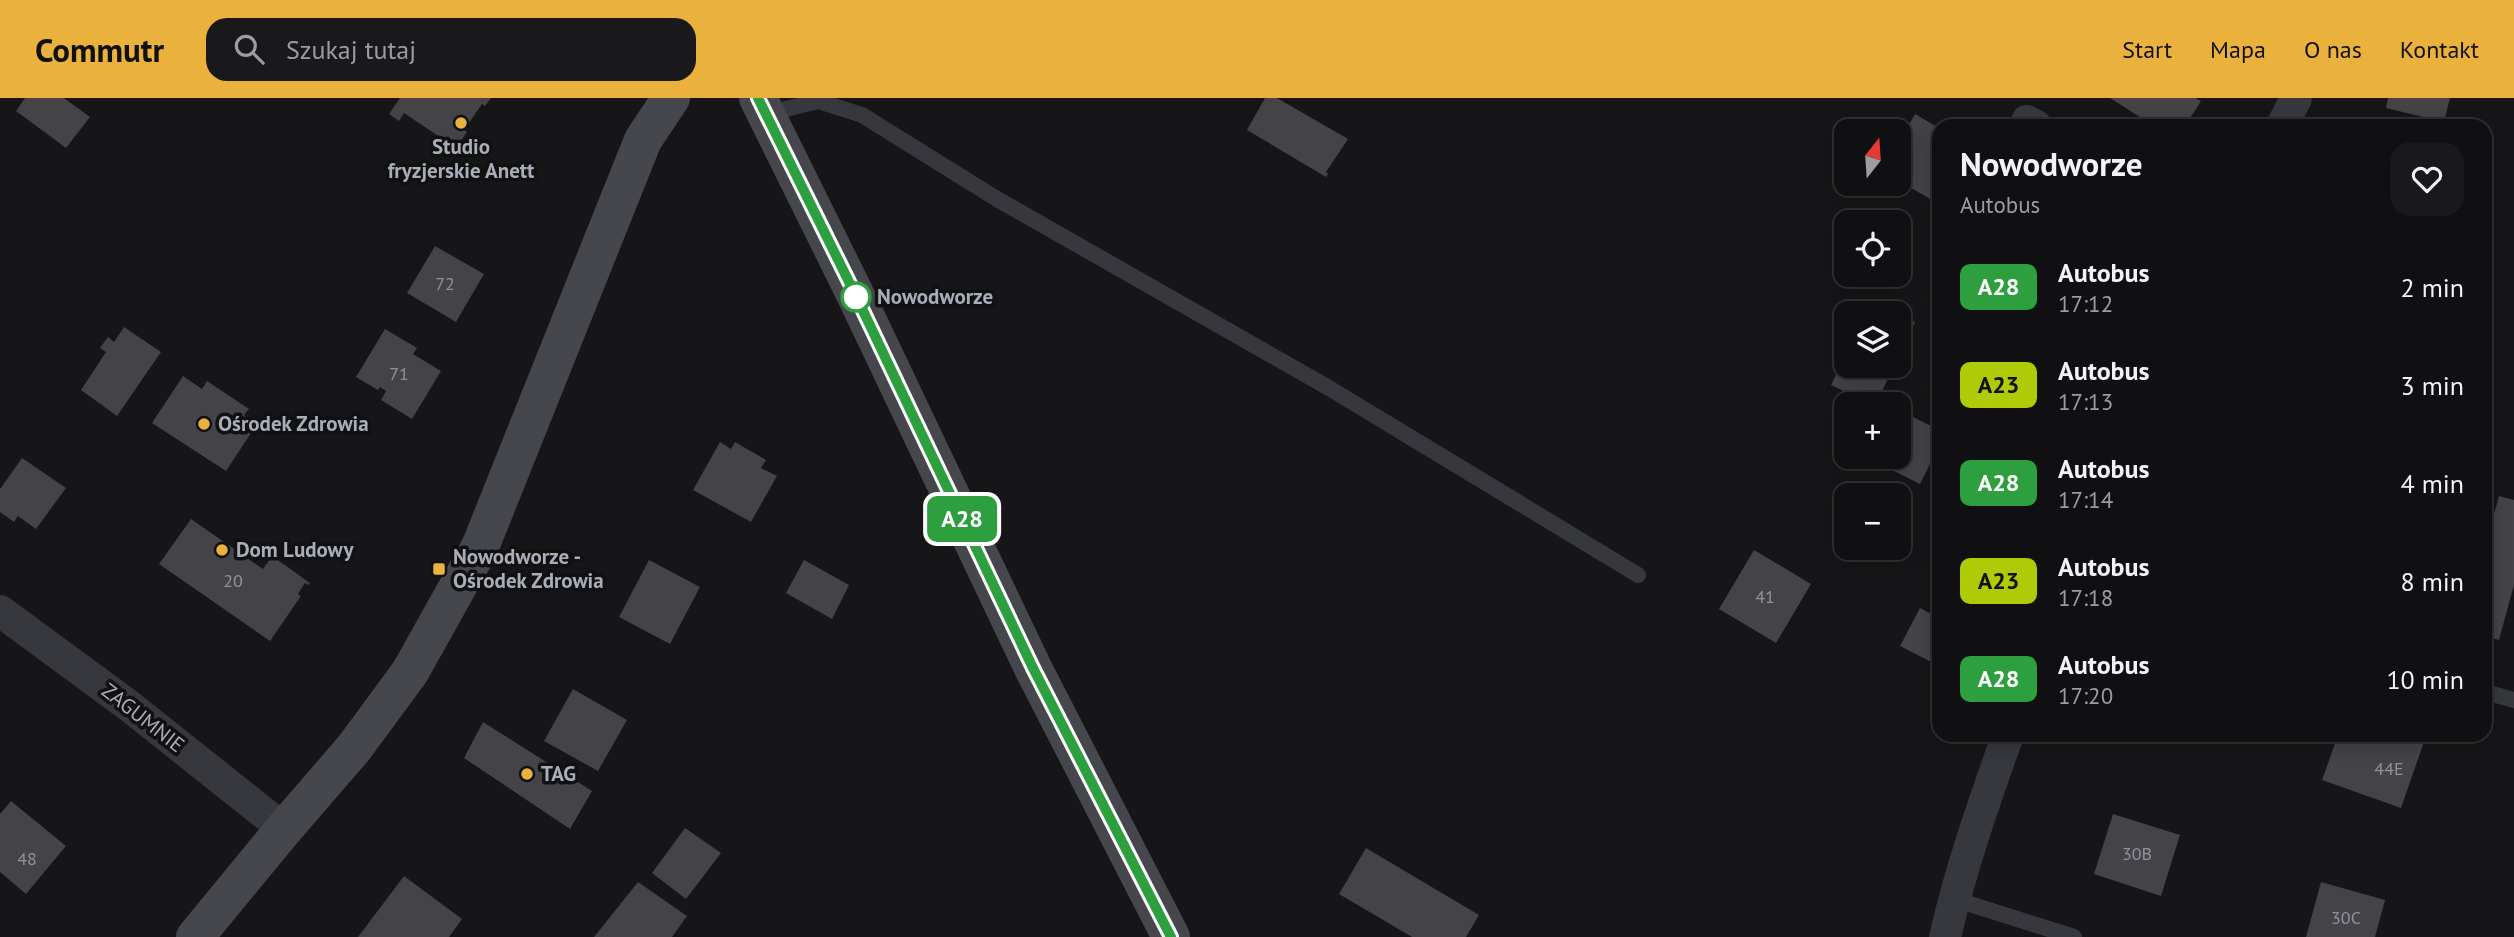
<!DOCTYPE html>
<html lang="pl">
<meta charset="utf-8">
<style>
:root{--surface:#101012;--page:#19191b;--text:#f1f3f6;--muted:#9c9d9f;--line:#303032;--accent:#eab23c}
body{margin:0;font-family:"PT Sans",sans-serif;background:var(--page);color:var(--text);height:100vh;display:flex;flex-direction:column;font-size:26px;white-space:nowrap}
*{box-sizing:border-box;margin:0}
p{font-size:23px;color:var(--muted)}
.icon{flex:none;width:38px;height:38px;fill:none;stroke:currentColor;stroke-width:2;stroke-linecap:round;stroke-linejoin:round}
.map{position:relative;flex:1;overflow:hidden}
.side{position:absolute;left:1932px;top:21px;width:560px;height:623px;display:flex;flex-direction:column;background:var(--surface);border-radius:21px;box-shadow:0 4px 18px #0003,0 0 0 2px var(--line)}
.side>*{flex:none}
.badge{padding:0 14px;border-radius:10px;font-size:24px;line-height:46px}
.needle{width:46px;rotate:17deg}
.tools{position:absolute;left:1834px;top:21px;display:grid;gap:14px}
.tools a{display:grid;place-items:center;width:77px;height:77px;border-radius:14px;background:var(--surface);box-shadow:0 4px 18px #0003,0 0 0 2px var(--line);font-size:35px}
.map>.badge{position:absolute;translate:-50% -50%;box-shadow:0 0 0 4px #fff}
.round{display:grid;place-items:center;flex:none;width:74px;height:74px;border-radius:21px;background:var(--page)}
.head{display:flex;align-items:center;justify-content:space-between;height:119px;padding:0 28px}
h1{font-size:33px;font-weight:600;line-height:52px}
ul{padding:0;list-style:none}
li{display:flex;align-items:center;gap:21px;height:98px;padding:0 28px}
li div{flex:1}
li b{display:block;font-size:26px}
li em{font-style:normal}
li .badge{min-width:77px;font-weight:700;text-align:center}
header{display:flex;align-items:center;gap:42px;box-sizing:border-box;height:98px;padding:0 35px;background:var(--accent);color:#111}
header strong{font-size:33px}
nav{display:flex;gap:38px;margin-inline-start:auto;font-size:24px}
.search{width:490px;height:63px;background:var(--page);display:flex;align-items:center;gap:18px;box-sizing:border-box;padding:0 24px;border-radius:21px;color:var(--muted);font-size:26px}
.map>svg:first-child{display:block}
</style>
<header>
<strong>Commutr</strong>
<div class="search"><svg class="icon" aria-label="search" viewBox="0 0 24 24"><circle cx="10" cy="10" r="6"/><path d="M15 15l6 6"/></svg>Szukaj tutaj</div>
<nav><a>Start</a><a>Mapa</a><a>O nas</a><a>Kontakt</a></nav>
</header>
<div class="map">
<svg width="2514" height="839" viewBox="0 0 2514 839">
<rect width="100%" height="100%" fill="#161618"/>
<path fill="#434348" d="M25,0H64L90,19L66,50L16,13Z
M400,0H491L485,8L482,6L464,32L467,34L456,50L404,15L399,23L389,16Z
M1265,0H1277L1348,41L1326,74L1328,76L1326,79L1247,32Z
M2110,0H2195L2201,3L2185,28H2154Z
M2388,0H2450L2444,24L2386,10Z
M1915,16L1939,30V106L1899,83V44Z
M435,148L484,176L456,224L407,195Z
M1872,203L1896,215H1866Z
M1899,216L1915,224L1899,259Z
M124,229L161,254L117,318L81,292L106,254L100,250L108,239L114,244Z
M385,231L417,250L413,256L441,273L412,321L381,302L386,293L380,289L378,292L356,279Z
M1846,256V268H1894L1876,306H1871L1831,287Z
M183,278L202,291L207,283L249,311L244,317L257,326L226,373L152,325Z
M1899,312L1939,332V348L1920,386L1874,363L1876,359H1899Z
M720,344L731,351L735,344L766,362L761,370L777,378L751,424L693,392Z
M22,360L66,390L36,431L18,418L14,424L0,414V391Z
M2499,398L2514,402V487L2499,542L2485,538V448Z
M191,421L263,471L272,458L310,485L308,487L305,485L298,496L301,498L270,543L159,466Z
M1754,452L1811,486L1776,545L1719,511Z
M649,462L700,489L670,546L619,519Z
M804,462L849,487L832,521L786,495Z
M1920,510L1939,520V568L1900,548Z
M573,591L627,622L598,673L544,643Z
M483,624L592,693L570,731L464,660Z
M2338,637H2413L2425,641L2401,710L2322,682Z
M11,703L66,748L26,796L0,774V716Z
M2113,716L2180,737L2161,798L2094,776Z
M685,730L721,755L686,801L652,775Z
M1366,750L1479,817L1466,839H1412L1339,796Z
M404,778L462,821L449,839H358Z
M638,784L687,818L672,839H594Z
M2321,784L2385,802L2375,839H2306Z"/>
<g fill="none" stroke-linecap="round" stroke-linejoin="round">
<path stroke="#37383d" stroke-width="16" d="M766,16L818,3L862,17L997,101L1329,290L1638,477
M2485,594L2514,602
M1954,801L2074,839"/>
<path stroke="#37383d" stroke-width="32" d="M2027,23L2036,28
M2282,28L2296,0
M0,513L128,607L284,731
M1945,839C1961,770 1984,704 2008,637"/>
<path stroke="#46474d" stroke-width="38" d="M758,0L856,198L1033,570L1171,839
M195,839L284,731L354,650L410,574L480,449L643,42L671,0"/>
</g>
<g fill="none" stroke-linecap="round" stroke-linejoin="round">
<g stroke="#fff" stroke-width="16">
<path id="line" d="M758,0L856,198L1033,570L1171,839"/>
</g>
<use href="#line" stroke="#2d9f3f" stroke-width="10"/>
</g>
<g fill="#eab23c" stroke="#111113" stroke-width="2.5">
<circle cx="461" cy="25" r="7"/>
<circle cx="204" cy="326" r="7"/>
<circle cx="222" cy="452" r="7"/>
<rect x="432" y="464" width="14" height="14" rx="3.5"/>
<circle cx="527" cy="676" r="7"/>
</g>
<circle fill="#fff" stroke="#2d9f3f" stroke-width="3.5" cx="856" cy="199" r="14"/>
<g text-anchor="middle" stroke-width="7" stroke-linejoin="round" paint-order="stroke">
<g font-size="18" fill="#90929c">
<text x="445" y="192">72</text>
<text x="399" y="282">71</text>
<text x="233" y="489">20</text>
<text x="1765" y="505">41</text>
<text x="2389" y="677">44E</text>
<text x="2137" y="762">30B</text>
<text x="27" y="767">48</text>
<text x="2346" y="826">30C</text>
</g>
<g font-size="21" font-weight="bold" fill="#a9adb8" stroke="#111113" text-anchor="start">
<text x="461" y="56" text-anchor="middle">Studio<tspan x="461" dy="24">fryzjerskie Anett</tspan></text>
<text x="218" y="333">Ośrodek Zdrowia</text>
<text x="236" y="459">Dom Ludowy</text>
<text x="453" y="466">Nowodworze -<tspan x="453" dy="24">Ośrodek Zdrowia</tspan></text>
<text x="541" y="683">TAG</text>
</g>
<g font-size="21" font-weight="bold" fill="#a9adb8" stroke="#111113" text-anchor="start">
<text x="877" y="206">Nowodworze</text>
</g>
<g font-size="21" fill="#a9adb8" stroke="#111113">
<text transform="translate(143 620) rotate(38)" y="7">ZAGUMNIE</text>
</g>
</g>
</svg>
<div class="tools">
<a><svg class="needle" viewBox="-14 -14 28 28"><path d="M0-13l5 13h-10z" fill="#e53935"/><path d="M0 13l5-13h-10z" fill="#9c9d9f"/></svg></a>
<a><svg class="icon" aria-label="locate" viewBox="0 0 24 24"><circle cx="12" cy="12" r="6"/><path d="M12 2v4M12 18v4M2 12h4M18 12h4"/></svg></a>
<a><svg class="icon" aria-label="layers" viewBox="0 0 24 24"><path d="M12 4l9 5-9 5-9-5zM3 14l9 5 9-5"/></svg></a>
<a>+</a>
<a>−</a>
</div>
<b class="badge" style="left:962px;top:421px;background:#2d9f3f;color:#fff">A28</b>
<section class="side">
<div class="head"><div><h1>Nowodworze</h1><p>Autobus</p></div><a class="round"><svg class="icon" aria-label="heart" viewBox="0 0 24 24"><path d="M12 20l-8-8c-3-5 5-10 8-4 3-6 11-1 8 4z"/></svg></a></div>
<ul>
<li><span class="badge" style="background:#2d9f3f;color:#fff">A28</span><div><b>Autobus</b><p>17:12</p></div><em>2 min</em></li>
<li><span class="badge" style="background:#afcb08;color:#111">A23</span><div><b>Autobus</b><p>17:13</p></div><em>3 min</em></li>
<li><span class="badge" style="background:#2d9f3f;color:#fff">A28</span><div><b>Autobus</b><p>17:14</p></div><em>4 min</em></li>
<li><span class="badge" style="background:#afcb08;color:#111">A23</span><div><b>Autobus</b><p>17:18</p></div><em>8 min</em></li>
<li><span class="badge" style="background:#2d9f3f;color:#fff">A28</span><div><b>Autobus</b><p>17:20</p></div><em>10 min</em></li>
</ul>
</section>
</div>
